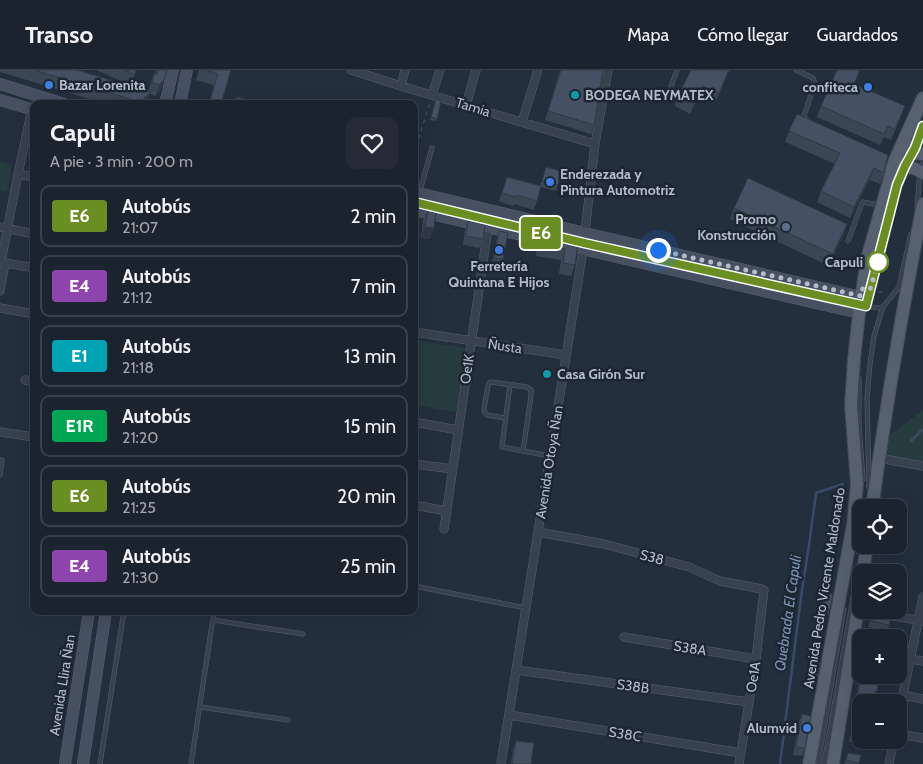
<!DOCTYPE html>
<html lang="es">
<meta charset="utf-8">
<style>
:root{--surface:#1b232e;--page:#242b36;--text:#f1f3f6;--muted:#a0a4aa;--line:#39404a}
body{margin:0;font-family:Cabin,sans-serif;background:var(--page);color:var(--text);height:100vh;display:flex;flex-direction:column;font-size:19px;white-space:nowrap}
*{box-sizing:border-box;margin:0}
p{font-size:16px;color:var(--muted)}
.icon{flex:none;width:28px;height:28px;fill:none;stroke:currentColor;stroke-width:2;stroke-linecap:round;stroke-linejoin:round}
.map{position:relative;flex:1;overflow:hidden}
.side{position:absolute;left:30px;top:30px;width:388px;height:515px;display:flex;flex-direction:column;background:var(--surface);border-radius:10px;box-shadow:0 5px 20px #0002,0 0 0 1px var(--line)}
.side>*{flex:none}
.badge{padding:0 10px;border-radius:4px;font-size:18px;line-height:32px}
.buttons{position:absolute;left:852px;top:429px;display:grid;gap:10px}
.buttons a{display:grid;place-items:center;width:55px;height:55px;border-radius:10px;background:var(--surface);box-shadow:0 5px 20px #0002,0 0 0 1px var(--line);font-size:25px}
.you{position:absolute;width:25px;height:25px;margin:-12px;border:4px solid #fff;border-radius:50%;background:#1a73e8;box-shadow:0 0 0 8px #1a73e833}
.map>.badge{position:absolute;translate:-50% -50%;box-shadow:0 0 0 2px #fff}
.round{display:grid;place-items:center;flex:none;width:52px;height:52px;border-radius:10px;background:var(--page)}
.overview{display:flex;align-items:center;justify-content:space-between;height:85px;padding:0 20px}
h1{font-size:24px;font-weight:700;line-height:38px}
ul{padding:0;list-style:none}
li{display:flex;align-items:center;gap:15px;height:62px;margin:0 10px 8px;padding:0 10px;border:2px solid var(--line);border-radius:10px}
li div{flex:1}
li b{display:block;font-size:19px}
li em{font-style:normal}
li .badge{min-width:55px;font-weight:700;text-align:center}
header{display:flex;align-items:center;gap:30px;box-sizing:border-box;height:70px;padding:0 25px;background:var(--surface);border-bottom:1px solid var(--line)}
header strong{font-size:24px}
nav{display:flex;gap:28px;margin-inline-start:auto;font-size:18px}
.map>svg:first-child{display:block}
</style>
<header>
<strong>Transo</strong>
<nav><a>Mapa</a><a>Cómo llegar</a><a>Guardados</a></nav>
</header>
<div class="map">
<svg width="923" height="694" viewBox="0 0 923 694">
<rect width="100%" height="100%" fill="#242f3e"/>
<path fill="#263c3f" d="M0,92L12,95L7,122L0,120Z
M414,270L466,278L456,342L414,335Z
M923,340V392L884,385L890,365Z"/>
<g fill="none" stroke-linecap="round" stroke-linejoin="round">
<path stroke="#394c67" stroke-width="2.5" d="M911,371L923,359
M780,694L801,527L810,468L816,423L843,414"/>
<g stroke="#565f6c" stroke-width="5">
<path id="lane" d="M796,0L813,8L815,13L804,46L807,51
M668,25L677,0
M250,34V32
M420,121L432,78
M414,132L584,173L857,234
M917,137L920,101L923,93
M848,171L862,133L863,132L879,135
M864,236L878,238L883,237
M866,239L897,115L905,96L915,78L923,56
M859,308V355L863,409
M510,315L502,377L550,386
M505,348L487,345L485,343L484,339L488,316L489,313L491,312L527,317L531,320V326L523,381
M0,390H2L0,405
M869,418L867,328L870,294L874,266L883,237L899,217L911,164
M414,516L526,538
M213,550L303,564
M200,637L288,650
M100,694L124,541
M191,694L214,541
M818,694L844,539
M824,694L858,499"/>
</g>
<g stroke="#565f6c" stroke-width="9">
<path id="street" d="M351,0L401,16L595,74
M401,16L405,0
M432,25L440,0
M466,35L476,0
M522,52L538,0
M18,104L34,107
M0,157L34,164
M0,192L34,198
M1,192L18,104L32,39
M0,221L5,193
M0,238L29,243L34,245
M414,262L566,285
M25,310L34,312
M414,352L458,360
M0,362L34,367
M879,388L923,396
M414,394L453,399
M414,435L447,441
M444,459L488,158
M538,462L604,474L689,497L720,511L762,519L764,520L756,589L739,694
M858,540L923,551
M624,567L756,589
M910,589L923,591
M516,600L749,632
M903,625L923,629
M899,644L923,527
M509,645L741,683
M899,664L923,668
M501,694L583,180L595,74L608,0
M889,694L894,670"/>
</g>
<g stroke="#565f6c" stroke-width="12">
<path id="secondary" d="M0,14L64,34
M0,30L34,40
M165,34L173,0
M180,34L187,0
M414,122L585,163L861,227
M414,140L859,243
M65,694L89,541
M83,694L106,541"/>
</g>
<g stroke="#414a57" stroke-width="14">
<path id="primary" d="M904,70C907,79 913,84 923,84
M892,98C904,96 913,96 923,103
M872,438C886,336 903,235 923,134
M863,502L867,475
M809,694L853,455L857,414L851,335L854,289L860,235L867,189L895,90L923,28
M833,694L861,519"/>
</g>
<path stroke="#44595c" stroke-width="1" stroke-dasharray="4 4" stroke-linecap="butt" d="M414,84L430,32
M878,222L886,223"/>
<use href="#lane" stroke="#38414e" stroke-width="4"/>
<use href="#street" stroke="#38414e" stroke-width="8"/>
<use href="#secondary" stroke="#465061" stroke-width="11"/>
<use href="#primary" stroke="#56606e" stroke-width="12"/>
</g>
<path fill="#3b4654" d="M0,0H77L148,22L154,4H155L156,0H167L160,21L155,26L150,24L146,34H106L0,2Z
M96,0H137L130,15Z
M199,0H231L221,34H209L214,15L196,10Z
M560,0H603L594,55L591,64L545,50Z
M730,0L715,33L698,26L690,44L675,36L678,26Z
M855,14L901,47L891,70L884,67L880,75L817,47L821,36Z
M436,29L437,49L436,51L430,50Z
M789,61L884,103L880,114L870,110L850,148L817,132L821,121L835,94L785,72Z
M546,97L558,115L556,121L541,117L534,140L514,134L513,136L499,131L507,107L540,116Z
M734,138L847,154L843,166L829,196L730,149Z
M428,139L430,169L421,168L423,150Z
M468,151L483,169L479,178L463,175L465,160Z
M499,161L503,189L501,195L492,193L497,167Z
M541,165L578,173L575,195L571,206L559,204L561,190L536,186L537,176Z
M899,443L903,456L905,465L901,476L896,475H899Z
M823,523L830,539L828,545L818,543L821,528Z
M872,542L889,555L887,561L868,557Z
M811,589L817,609L815,615L805,613L809,595Z
M861,603V605L877,621L875,627L861,632V641L854,640L860,607Z
M802,644L805,678L802,686L793,685L799,652Z
M852,658L861,660V670H865L863,675L849,672Z
M516,671L531,694H511L513,679Z
M848,683L861,685L859,694H844Z"/>
<path fill="#303945" d="M729,0H730L715,33L719,23Z
M164,10L160,21L155,26L159,15Z
M702,16L698,26L690,44L694,33Z
M151,22L147,33L139,34L140,32Z
M905,36L901,47L891,70L895,59Z
M874,98L870,110L850,148L854,137Z
M847,154L843,166L829,196L833,184Z
M425,157L434,158L430,169L421,168Z"/>
<path fill="#455162" stroke="#303945" d="M34,0H77L151,22L140,32Z
M124,0H136L134,4Z
M158,0H167L164,10L159,15L152,12L154,4H157Z
M206,0H231L221,34H209L218,4Z
M561,0H603L594,55L548,41Z
M691,0H729L719,23L702,16L694,33L678,26Z
M837,0H860L854,14L905,36L895,59L888,56L884,64L821,36Z
M237,27L244,29L243,34H235Z
M436,29L441,31L437,49L431,47Z
M266,31L274,34H266Z
M797,44L888,85L884,103L874,98L854,137L821,121L840,83L789,61Z
M546,97L561,101L558,115L542,111Z
M507,107L541,116L537,131L517,125L516,127L502,123Z
M748,108L847,154L833,184L734,138Z
M428,139L436,141L434,158L425,157Z
M468,151L485,155L483,169L466,166Z
M499,161L508,163L503,189L494,188Z
M541,165L578,173L575,195L563,193L565,179L540,174Z
M899,443L903,444V456H906L905,465L899,463Z
M881,496L901,500L899,511V502H880Z
M823,523L833,524L830,539L821,538Z
M872,542L891,546L889,555L871,551Z
M811,589L821,591L817,609L807,607Z
M861,605H880L877,621H875L873,632H861V635L856,634Z
M802,644L811,646L805,678L796,677Z
M852,658L861,660V668L851,666Z
M516,671L534,673L531,694H512Z
M848,683L861,685L859,693L846,690Z"/>
<g fill="none" stroke-linecap="round" stroke-linejoin="round">
<g stroke="#fff" stroke-width="11">
<path id="line" d="M414,132L584,173L866,236L897,115L905,96L915,78L923,56"/>
</g>
<use href="#line" stroke="#6b8e23" stroke-width="8"/>
<path stroke="#b4bcc9" stroke-width="5" stroke-dasharray="0 9" d="M658,180L861,226L862,219L870,220L878,192"/>
</g>
<g fill="#3f7fe0" stroke="#1d2633" stroke-width="2">
<circle cx="49" cy="15" r="5"/>
<circle cx="868" cy="17" r="5"/>
<circle cx="550" cy="112" r="5"/>
<circle cx="499" cy="180" r="5"/>
<circle cx="807" cy="658" r="5"/>
</g>
<g fill="#0f9aa8" stroke="#1d2633" stroke-width="2">
<circle cx="575" cy="25" r="5"/>
<circle cx="547" cy="304" r="5"/>
</g>
<circle fill="#5c6f8a" stroke="#1d2633" stroke-width="2" cx="786" cy="157" r="5"/>
<circle fill="#fff" stroke="#6b8e23" stroke-width="2.5" cx="878" cy="192" r="10"/>
<g text-anchor="middle" stroke-width="5" stroke-linejoin="round" paint-order="stroke">
<g font-size="14" font-weight="bold" fill="#b4bcc9" stroke="#1d2633" text-anchor="start">
<text x="59" y="20">Bazar Lorenita</text>
<text x="858" y="22" text-anchor="end">confiteca</text>
<text x="585" y="30">BODEGA NEYMATEX</text>
<text x="560" y="109">Enderezada y<tspan x="560" dy="16">Pintura Automotriz</tspan></text>
<text x="776" y="154" text-anchor="end">Promo<tspan x="776" dy="16">Konstrucción</tspan></text>
<text x="499" y="201" text-anchor="middle">Ferretería<tspan x="499" dy="16">Quintana E Hijos</tspan></text>
<text x="557" y="309">Casa Girón Sur</text>
<text x="797" y="663" text-anchor="end">Alumvid</text>
</g>
<g font-size="14" fill="#b4bcc9" stroke="#1d2633">
<text transform="translate(473 37) rotate(17)" y="5">Tamia</text>
<text transform="translate(505 276) rotate(9)" y="5">Ñusta</text>
<text transform="translate(467 299) rotate(-82)" y="5">Oe1K</text>
<text transform="translate(549 392) rotate(-81)" y="5">Avenida Otoya Ñan</text>
<text transform="translate(652 487) rotate(15)" y="5">S38</text>
<text transform="translate(824 518) rotate(-81)" y="5">Avenida Pedro Vicente Maldonado</text>
<text transform="translate(690 578) rotate(9)" y="5">S38A</text>
<text transform="translate(753 607) rotate(-81)" y="5">Oe1A</text>
<text transform="translate(62 615) rotate(-81)" y="5">Avenida Llira Ñan</text>
<text transform="translate(633 616) rotate(8)" y="5">S38B</text>
<text transform="translate(625 664) rotate(9)" y="5">S38C</text>
</g>
<g font-size="14" font-weight="bold" fill="#b4bcc9" stroke="#1d2633" text-anchor="end">
<text x="863" y="197">Capuli</text>
</g>
<g font-size="15" font-style="italic" fill="#7c92b1" stroke="#1d2633">
<text transform="translate(788 543) rotate(-82)" y="5">Quebrada El Capuli</text>
</g>
</g>
</svg>
<div class="buttons">
<a><svg class="icon" aria-label="locate" viewBox="0 0 24 24"><circle cx="12" cy="12" r="6"/><path d="M12 2v4M12 18v4M2 12h4M18 12h4"/></svg></a>
<a><svg class="icon" aria-label="layers" viewBox="0 0 24 24"><path d="M12 4l9 5-9 5-9-5zM3 14l9 5 9-5"/></svg></a>
<a>+</a>
<a>−</a>
</div>
<div class="you" style="left:658px;top:180px"></div>
<b class="badge" style="left:541px;top:163px;background:#6b8e23;color:#fff">E6</b>
<section class="side">
<div class="overview"><div><h1>Capuli</h1><p>A pie · 3 min · 200 m</p></div><a class="round"><svg class="icon" aria-label="heart" viewBox="0 0 24 24"><path d="M12 20l-8-8c-3-5 5-10 8-4 3-6 11-1 8 4z"/></svg></a></div>
<ul>
<li><span class="badge" style="background:#6b8e23;color:#fff">E6</span><div><b>Autobús</b><p>21:07</p></div><em>2 min</em></li>
<li><span class="badge" style="background:#8e44ad;color:#fff">E4</span><div><b>Autobús</b><p>21:12</p></div><em>7 min</em></li>
<li><span class="badge" style="background:#00a3b4;color:#fff">E1</span><div><b>Autobús</b><p>21:18</p></div><em>13 min</em></li>
<li><span class="badge" style="background:#00a651;color:#fff">E1R</span><div><b>Autobús</b><p>21:20</p></div><em>15 min</em></li>
<li><span class="badge" style="background:#6b8e23;color:#fff">E6</span><div><b>Autobús</b><p>21:25</p></div><em>20 min</em></li>
<li><span class="badge" style="background:#8e44ad;color:#fff">E4</span><div><b>Autobús</b><p>21:30</p></div><em>25 min</em></li>
</ul>
</section>
</div>
